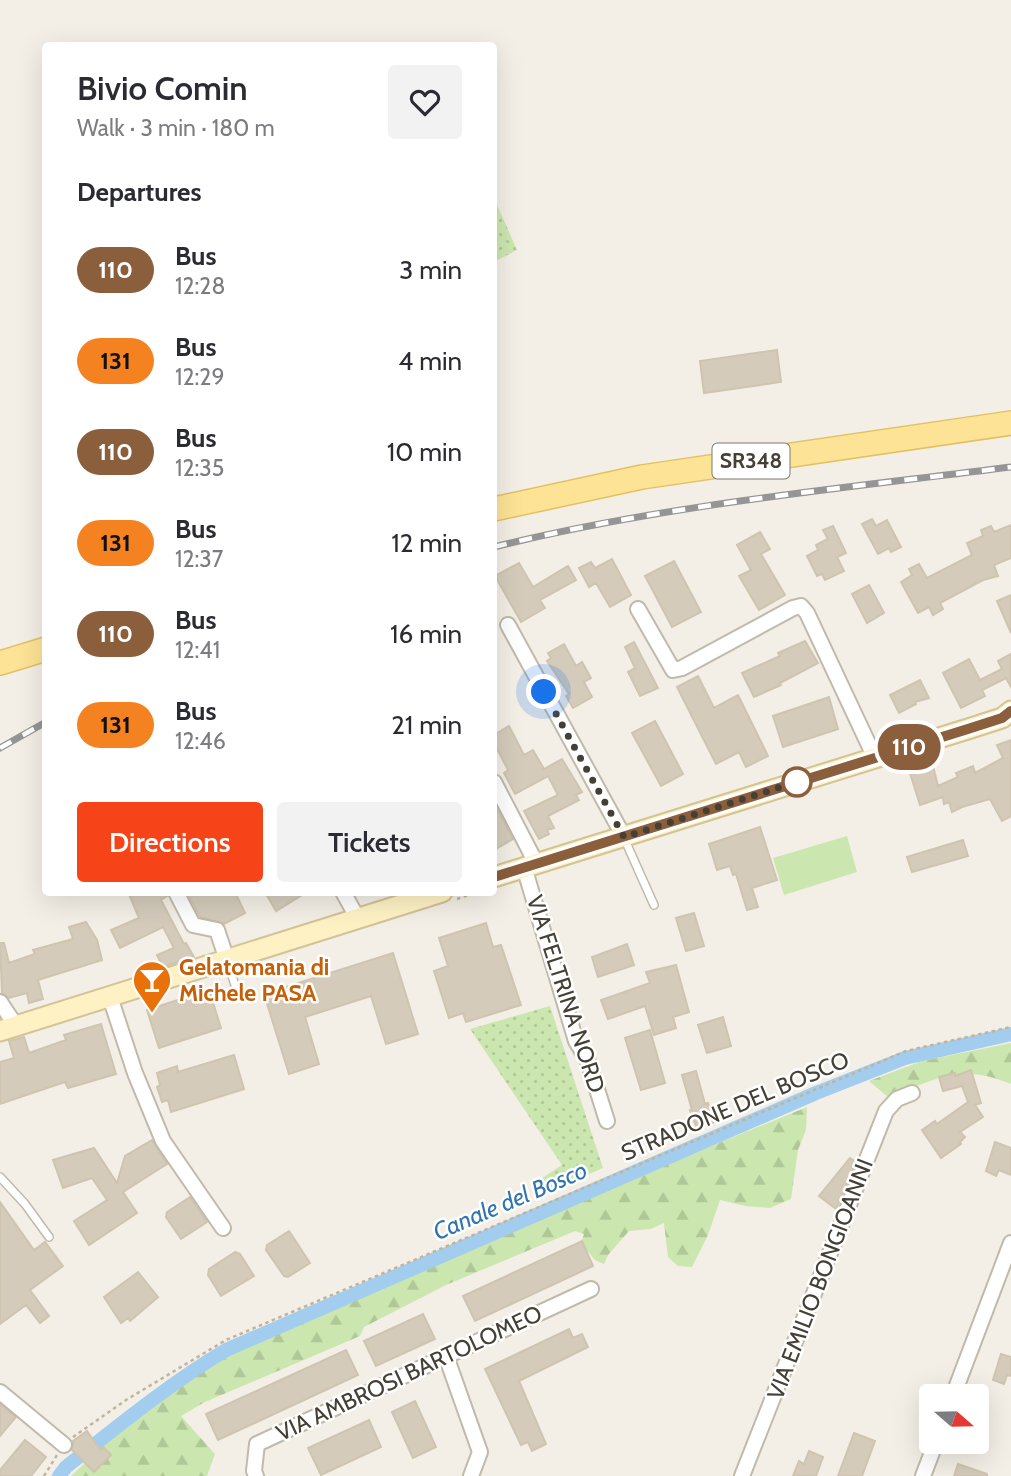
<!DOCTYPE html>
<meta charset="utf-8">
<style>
:root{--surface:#fff;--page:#f2f2f3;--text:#2b2b33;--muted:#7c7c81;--accent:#f74318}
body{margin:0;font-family:Cabin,sans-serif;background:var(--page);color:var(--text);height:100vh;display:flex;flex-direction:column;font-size:26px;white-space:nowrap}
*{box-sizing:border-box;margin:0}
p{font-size:23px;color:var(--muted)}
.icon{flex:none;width:38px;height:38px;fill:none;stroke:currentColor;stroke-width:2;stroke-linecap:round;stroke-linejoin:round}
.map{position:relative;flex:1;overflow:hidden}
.sheet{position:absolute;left:42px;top:42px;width:455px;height:854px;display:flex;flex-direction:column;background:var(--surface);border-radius:7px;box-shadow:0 7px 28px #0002}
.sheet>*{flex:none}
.badge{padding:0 14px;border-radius:23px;font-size:24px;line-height:46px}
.needle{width:46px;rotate:110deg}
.tools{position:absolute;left:919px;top:1384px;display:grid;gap:14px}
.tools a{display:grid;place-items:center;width:70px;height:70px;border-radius:7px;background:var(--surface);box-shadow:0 7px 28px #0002;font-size:35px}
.you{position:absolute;width:35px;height:35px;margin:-18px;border:5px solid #fff;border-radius:50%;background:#1a73e8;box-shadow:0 0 0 10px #1a73e833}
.map>.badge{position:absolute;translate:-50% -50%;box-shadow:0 0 0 4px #fff}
h2{padding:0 35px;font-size:26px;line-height:63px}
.round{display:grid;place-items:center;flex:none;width:74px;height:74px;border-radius:7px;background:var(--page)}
.overview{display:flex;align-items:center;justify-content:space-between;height:119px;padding:0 35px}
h1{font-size:33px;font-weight:600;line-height:52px}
.primary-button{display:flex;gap:14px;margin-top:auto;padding:14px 35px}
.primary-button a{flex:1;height:80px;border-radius:7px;background:var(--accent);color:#fff;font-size:28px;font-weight:600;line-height:80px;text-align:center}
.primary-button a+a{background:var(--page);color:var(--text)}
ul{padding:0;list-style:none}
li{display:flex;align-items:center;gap:21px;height:91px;padding:0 35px}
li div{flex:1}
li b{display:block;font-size:26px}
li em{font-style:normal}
li .badge{min-width:77px;font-weight:700;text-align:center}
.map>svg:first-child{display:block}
</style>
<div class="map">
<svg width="1011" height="1476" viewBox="0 0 1011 1476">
<defs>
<pattern id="grass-dots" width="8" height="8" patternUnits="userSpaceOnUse" patternTransform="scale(1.75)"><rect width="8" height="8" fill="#cbe7af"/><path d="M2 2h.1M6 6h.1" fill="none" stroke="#b0c797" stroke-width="1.8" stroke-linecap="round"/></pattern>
<pattern id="forest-firs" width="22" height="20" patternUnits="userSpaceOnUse" patternTransform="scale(1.75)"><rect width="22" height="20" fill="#cbe7af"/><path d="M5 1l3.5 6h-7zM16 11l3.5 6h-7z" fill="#b0c797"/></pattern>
</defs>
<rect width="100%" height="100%" fill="#f3efe6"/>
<path fill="url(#grass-dots)" d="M494,198L517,250L494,262Z
M550,1006L603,1168L543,1194L536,1182L562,1165L470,1029Z"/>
<path fill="url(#forest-firs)" d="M1011,1043V1084C960,1063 937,1079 888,1097L869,1081L922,1061Z
M807,1107L806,1130L798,1150L791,1199L770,1208L745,1206L720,1200L708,1235L692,1267L678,1266L668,1257L664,1223L651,1229L629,1231L608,1255L604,1264L595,1260L581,1243L584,1234L575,1231L446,1285L364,1327L360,1336L205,1402L181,1416L215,1454L207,1476H71L133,1418L195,1371L322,1311L463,1253L536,1218Z"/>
<path fill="#cbe7af" d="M847,836L857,872L784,895L773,858Z"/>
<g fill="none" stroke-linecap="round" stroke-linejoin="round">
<path stroke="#a2cdef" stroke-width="14" d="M59,1476L66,1467C118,1426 169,1384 226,1350L816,1093L905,1058L1011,1034"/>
</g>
<path fill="#d4cbbb" stroke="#cfc4af" stroke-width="2" d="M777,350L781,382L704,393L700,361Z
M872,519L876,526L887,520L901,547L891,552L889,548L878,554L862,524Z
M1011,525V558L994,565L998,576L983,580L940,603L943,609L933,615L929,607L918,613L901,582L912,575L909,569L919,564L927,578L972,555L967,543L983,536L981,530L991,526L994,532Z
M833,526L846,553L837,557L844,571L825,580L822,574L817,576L807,556L818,550L816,545L828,539L823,530Z
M760,532L770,549L761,554L785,595L759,610L739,576L751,570L737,545Z
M612,559L631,595L610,607L596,583L589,587L579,568L591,562L595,568Z
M674,561L701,612L672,627L645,576Z
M519,563L533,587L568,566L576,580L540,600L545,608L521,622L495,576Z
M869,585L884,613L867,623L852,594Z
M1011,595V633L997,601Z
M805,641L818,663L780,683L781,685L754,697L742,673L780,656L778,653Z
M634,642L658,688L640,696L628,672L635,668L625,647Z
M564,644L576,666L582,662L591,678L584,682L592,697L573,708L566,696L569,694L547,661L551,658L548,653Z
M1011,654V687L1006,678L982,690L985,696L961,708L943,673L969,659L980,680L1002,669L998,661Z
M698,676L714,708L738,695L768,756L746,767L739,752L716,764L677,687Z
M920,680L929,698L915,702L916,704L899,713L890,695Z
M829,697L838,729L783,747L773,716Z
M655,721L683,774L661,786L632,733Z
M509,726L524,755L533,750L544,769L562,759L582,792L576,795L579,800L548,816L554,828L547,830L549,834L539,839L524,811L558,795L548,776L515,794L504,773L508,770L494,743V735Z
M1011,740V816L1002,821L990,799L962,807L952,812L949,802L944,804L943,797L920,805L909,770L932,762L938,786L958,777L956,773L973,766L975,773L1003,758L997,745Z
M494,803L513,839L494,850Z
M760,827L777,880L752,888L758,907L747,910L736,874L733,875L730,866L717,870L709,844Z
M963,840L968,856L912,872L907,857Z
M128,892H166L167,896L161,900L184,944L186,943L194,957L163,967L157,955L174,948L163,927L120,948L111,930L139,918Z
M187,892H235L245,913L224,924L200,917Z
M265,892H307L276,911Z
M694,913L704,946L686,951L676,918Z
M86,922L97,940L102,960L38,980L43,999L29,1003L27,993L9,998L2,993L0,943H4L9,963L35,954L33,950L73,939L69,927Z
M486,923L493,947L501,945L521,1005L466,1022L463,1013L449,1018L434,971L448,966L439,938Z
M627,944L634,965L598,977L592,957Z
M393,953L418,1034L386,1044L371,996L305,1017L319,1064L289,1074L264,994Z
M676,965L689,1012L673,1017L676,1028L654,1035L645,1006L608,1019L601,1000L650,983L646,972Z
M209,990L221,1028L159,1048L147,1010Z
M723,1017L731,1046L707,1053L698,1025Z
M101,1024L116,1074L68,1088L65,1082L0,1104V1062L14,1058L9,1041L24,1037L29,1053L66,1040L64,1035Z
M650,1030L665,1083L641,1090L625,1038Z
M234,1055L244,1089L171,1112L168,1100L162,1102L157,1087L160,1085L157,1073L177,1066L178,1072Z
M971,1070L981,1103L975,1105L983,1117L960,1132L965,1137L960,1142L961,1144L941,1158L922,1130L935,1121L937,1124L968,1102L962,1086L943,1091L939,1077L955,1073V1076Z
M696,1071L705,1104L708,1103L711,1111L723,1106L727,1117L697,1129L690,1110H692L682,1075Z
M152,1140L167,1164L123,1192L137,1213L89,1245L74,1221L107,1200L92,1178L63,1188L53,1160L94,1148L117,1183L125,1156Z
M995,1142L1011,1148V1175L999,1170L996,1176L986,1171Z
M850,1158L856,1162L836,1209L819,1196Z
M190,1197L207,1222L181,1239L166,1217L167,1212Z
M0,1202L34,1250L45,1242L63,1266L30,1290L49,1316L40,1323L26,1305L0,1324Z
M289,1231L310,1263L288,1277L284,1276L266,1250L267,1245Z
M582,1241L593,1266L475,1321L463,1296Z
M235,1252L240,1254L254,1276L221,1296L208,1275L209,1269Z
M138,1272L158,1297L130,1321L128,1318L121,1323L104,1297Z
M423,1314L435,1339L376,1366L364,1341Z
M569,1329L573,1338L582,1334L588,1347L519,1381L546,1444L532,1451L528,1442L521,1445L485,1369Z
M346,1350L358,1375L218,1440L206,1414Z
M1001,1354L1011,1357V1376L1007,1375L1004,1384L993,1380Z
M415,1401L436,1447L413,1458L392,1412Z
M0,1404L16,1417L0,1436Z
M369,1420L381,1447L321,1475L308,1448Z
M87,1431L100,1450L103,1447L111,1455L94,1472L72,1450L73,1441Z
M854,1433L875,1441L862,1476H838Z
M25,1440L46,1457L31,1476H0V1470Z
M809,1451L823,1457L816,1476H793L799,1461L804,1464Z
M958,1464L987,1474V1476H954Z"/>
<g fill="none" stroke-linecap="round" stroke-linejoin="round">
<g stroke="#c1baab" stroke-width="10">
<path id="lane" d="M624,838L654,905
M227,961L236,988
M0,1177L25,1204L49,1237"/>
</g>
<g stroke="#c1baab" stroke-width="18">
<path id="street" d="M638,609L673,670L682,668L793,608L801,606L807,613L875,758
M508,625L624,837
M494,782L536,863
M524,867L576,1041L588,1061L607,1121
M176,892L193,925L217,930L227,960
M343,892L358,919
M110,997L135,1073L163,1141L223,1228
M0,1002L16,1026
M446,1356L480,1452L471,1476
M0,1392L64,1445
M953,1396L1011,1243
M256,1476L254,1471L257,1444L591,1289
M742,1476L886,1111L897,1099L912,1093
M923,1476L936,1442"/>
</g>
<g stroke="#d2c496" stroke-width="23">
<path id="secondary" d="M494,877L971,728L1002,718L1011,711
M0,1031L442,892"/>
</g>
<g stroke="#e2c164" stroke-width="26">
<path id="primary" d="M494,509L642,477L1011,423
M0,663L46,649"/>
</g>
<path stroke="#c0b49a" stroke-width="2.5" stroke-dasharray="3.5 3.5" stroke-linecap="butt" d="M457,899L477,892
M73,1437L126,1400L226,1340L906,1051L1011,1027
M44,1476L57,1455"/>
<use href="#lane" stroke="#fff" stroke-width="7"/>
<use href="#street" stroke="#fff" stroke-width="14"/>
<use href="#secondary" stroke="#fef2c5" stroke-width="19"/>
<use href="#primary" stroke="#fde395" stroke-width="23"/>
<g stroke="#959595" stroke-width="7">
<path id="rail" d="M494,547C663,505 838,489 1011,467
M0,748L46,722"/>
</g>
<use href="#rail" stroke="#fff" stroke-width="4.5" stroke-dasharray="13" stroke-linecap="butt"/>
</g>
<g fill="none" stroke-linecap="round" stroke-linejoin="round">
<g stroke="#fff" stroke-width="16">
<path id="line" d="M494,877L971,728L1002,718L1011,711"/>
</g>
<use href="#line" stroke="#8b5e3c" stroke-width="10"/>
<path stroke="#454035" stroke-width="7" stroke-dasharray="0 12.6" d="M544,692L624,837L803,780L797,782"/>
</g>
<defs>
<g id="bar-pin" transform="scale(2.0125)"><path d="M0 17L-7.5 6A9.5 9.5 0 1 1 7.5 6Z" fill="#e8710a" stroke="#fff"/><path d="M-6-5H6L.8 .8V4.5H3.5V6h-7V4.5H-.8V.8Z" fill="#fff"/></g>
</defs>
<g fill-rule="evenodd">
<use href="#bar-pin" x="152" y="980"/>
</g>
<circle fill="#fff" stroke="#8b5e3c" stroke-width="3.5" cx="797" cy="782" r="14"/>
<g text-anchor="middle" stroke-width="5" stroke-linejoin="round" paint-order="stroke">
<rect fill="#fff" stroke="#7d7972" stroke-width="2" x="712.5" y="443.5" width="77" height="35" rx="5"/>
<g font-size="21" font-weight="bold" fill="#454035">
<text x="751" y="468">SR348</text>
</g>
<g font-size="23" font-weight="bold" fill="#c56008" stroke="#fff" text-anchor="start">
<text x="179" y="975">Gelatomania di<tspan x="179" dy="26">Michele PASA</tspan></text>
</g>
<g font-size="23" fill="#454035" stroke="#fff">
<text transform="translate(566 994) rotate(72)" y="8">VIA FELTRINA NORD</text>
<text transform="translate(735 1106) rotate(-23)" y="8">STRADONE DEL BOSCO</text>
<text transform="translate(820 1279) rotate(-69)" y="8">VIA EMILIO BONGIOANNI</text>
<text transform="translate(409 1373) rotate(-25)" y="8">VIA AMBROSI BARTOLOMEO</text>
</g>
<g font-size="24" font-style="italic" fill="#3075b0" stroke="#fff">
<text transform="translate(510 1201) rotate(-23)" y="8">Canale del Bosco</text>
</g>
</g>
</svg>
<div class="tools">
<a><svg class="needle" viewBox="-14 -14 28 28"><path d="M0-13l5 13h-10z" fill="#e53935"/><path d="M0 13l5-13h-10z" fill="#7c7c81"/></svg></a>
</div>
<div class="you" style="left:544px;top:692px"></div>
<b class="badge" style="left:909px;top:747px;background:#8b5e3c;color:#fff">110</b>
<section class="sheet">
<div class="overview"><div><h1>Bivio Comin</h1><p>Walk · 3 min · 180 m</p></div><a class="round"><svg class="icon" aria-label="heart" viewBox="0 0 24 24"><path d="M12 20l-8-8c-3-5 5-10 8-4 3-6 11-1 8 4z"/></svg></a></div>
<h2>Departures</h2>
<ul>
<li><span class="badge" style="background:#8b5e3c;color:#fff">110</span><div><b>Bus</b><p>12:28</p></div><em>3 min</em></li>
<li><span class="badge" style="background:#f58220;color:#111">131</span><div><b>Bus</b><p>12:29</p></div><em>4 min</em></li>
<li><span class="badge" style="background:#8b5e3c;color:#fff">110</span><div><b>Bus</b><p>12:35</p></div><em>10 min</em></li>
<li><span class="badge" style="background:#f58220;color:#111">131</span><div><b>Bus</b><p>12:37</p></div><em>12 min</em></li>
<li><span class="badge" style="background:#8b5e3c;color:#fff">110</span><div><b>Bus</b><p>12:41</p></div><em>16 min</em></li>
<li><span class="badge" style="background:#f58220;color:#111">131</span><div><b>Bus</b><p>12:46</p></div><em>21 min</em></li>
</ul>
<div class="primary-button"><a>Directions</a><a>Tickets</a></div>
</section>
</div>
